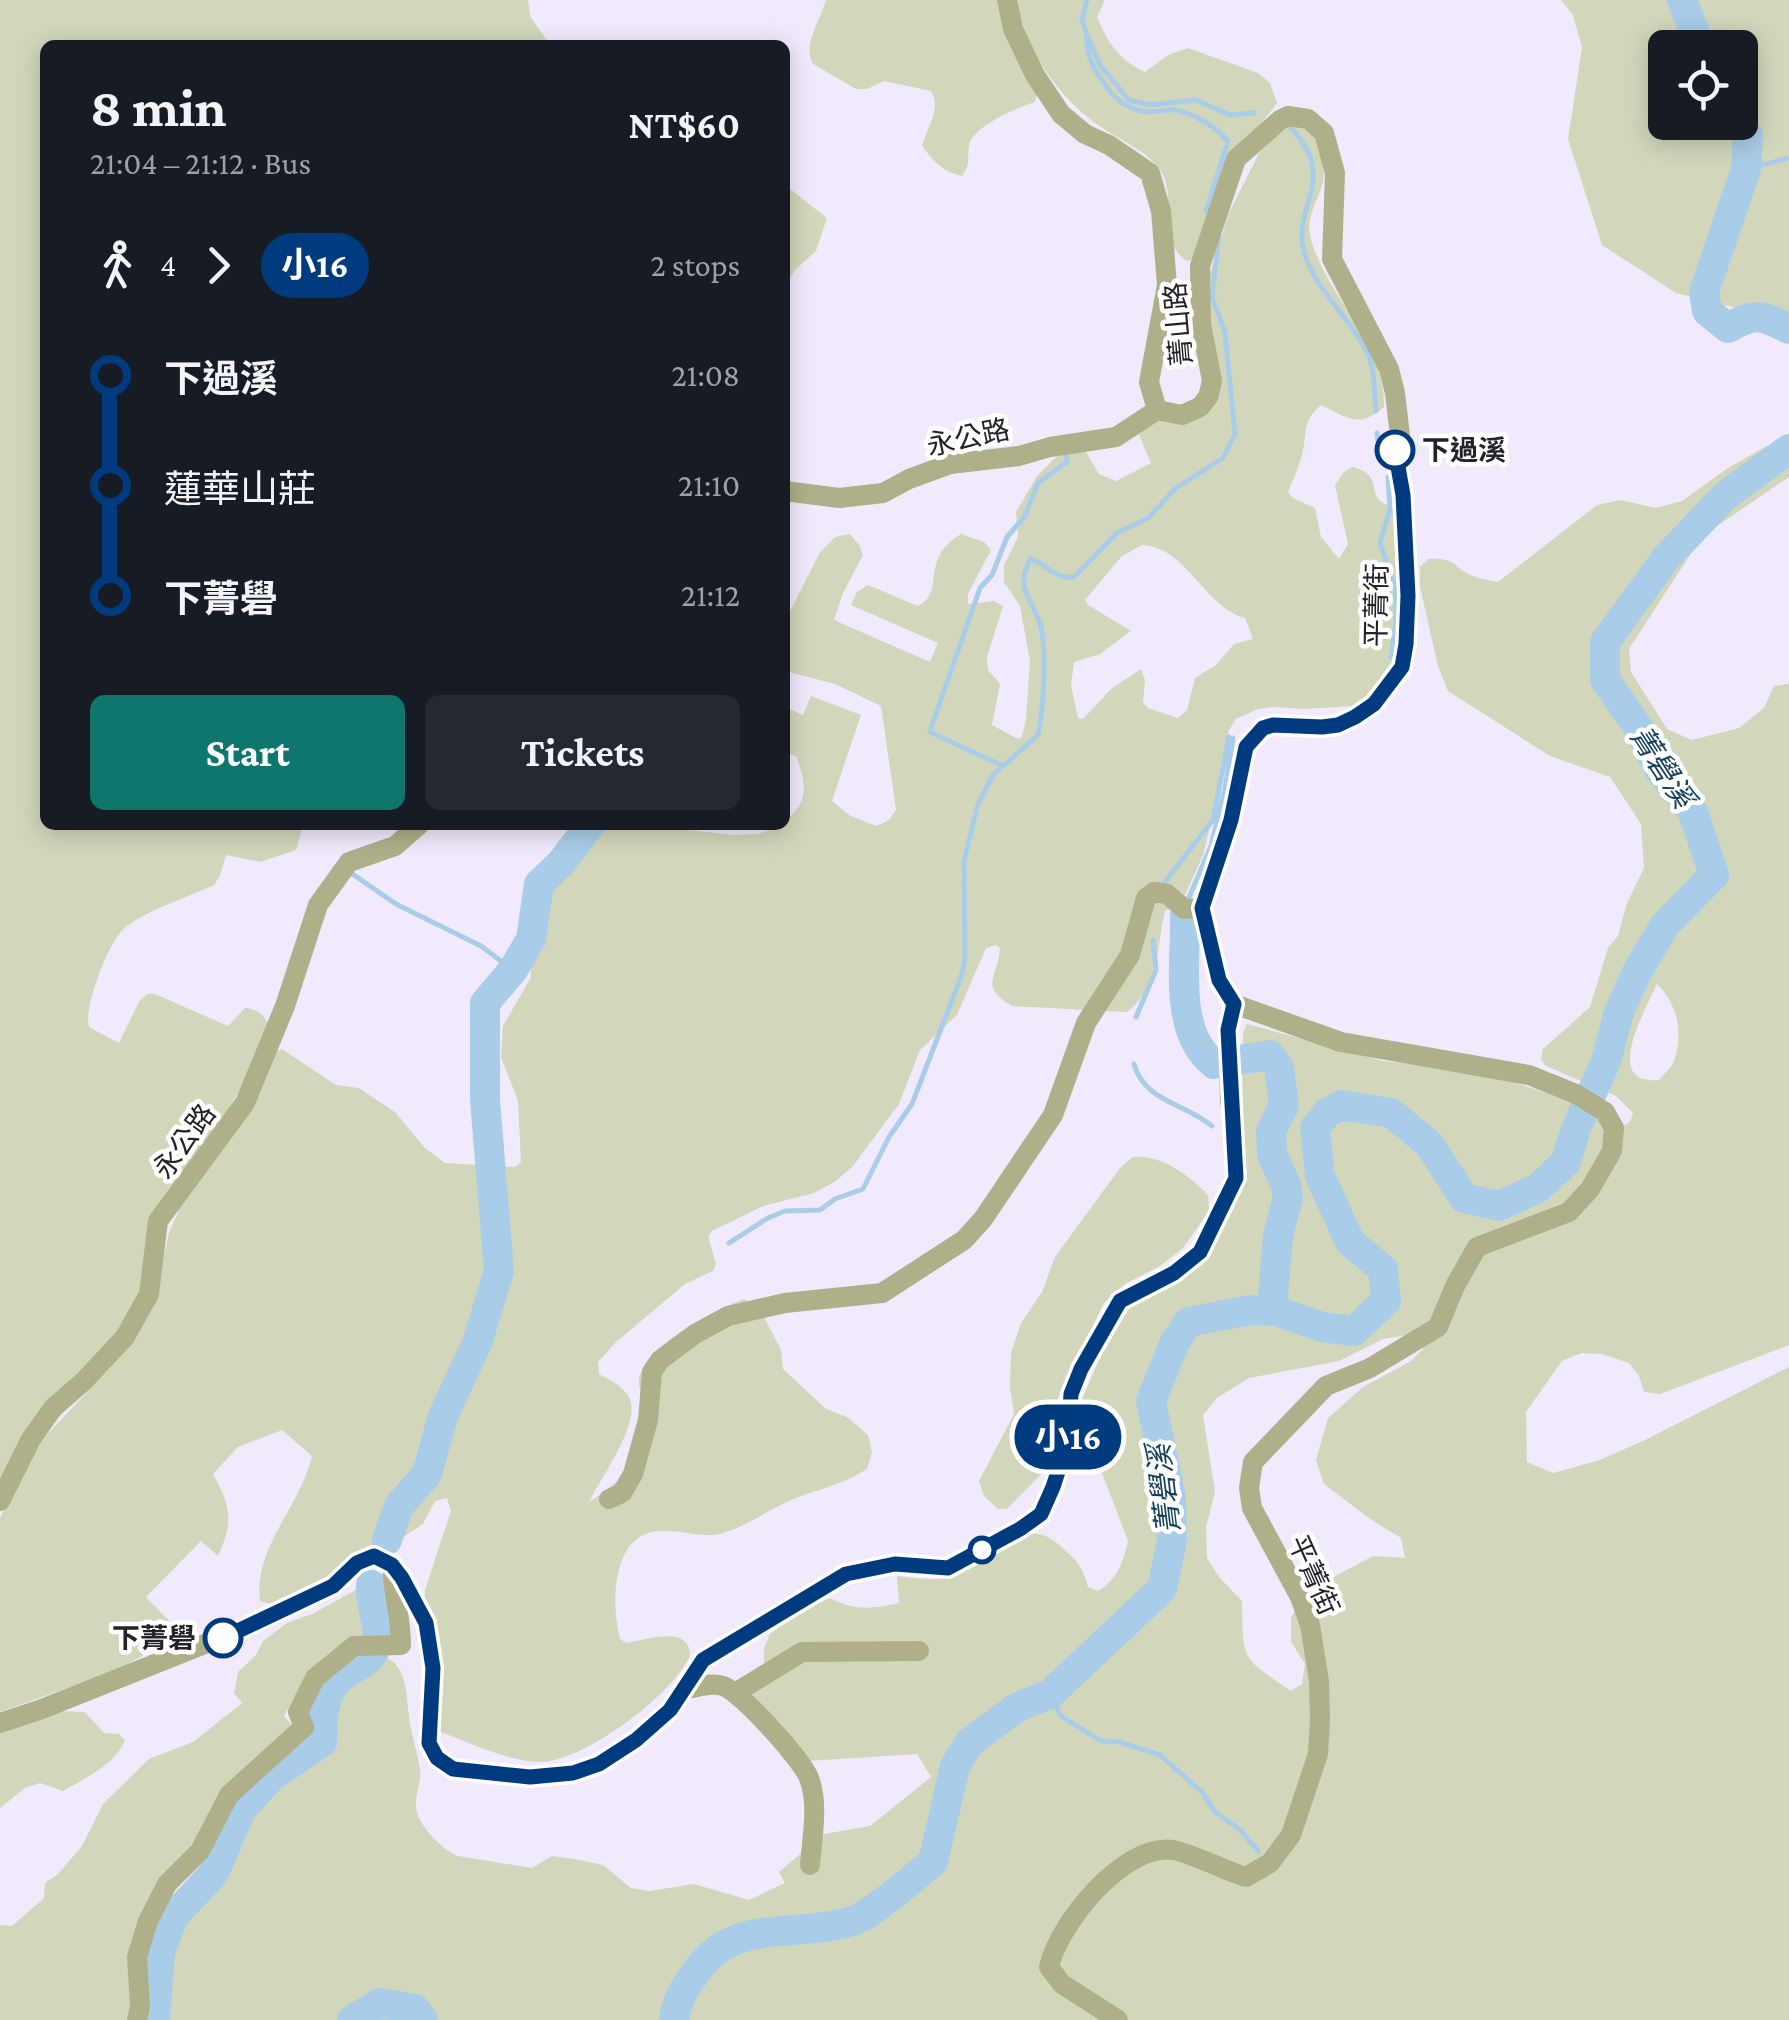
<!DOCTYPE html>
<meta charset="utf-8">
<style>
:root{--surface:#171b24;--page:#242831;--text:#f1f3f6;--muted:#9ea1a6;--accent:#0f766e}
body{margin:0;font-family:"Crimson Pro","Noto Sans TC",serif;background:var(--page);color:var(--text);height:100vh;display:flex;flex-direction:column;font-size:38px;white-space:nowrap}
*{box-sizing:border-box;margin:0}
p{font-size:32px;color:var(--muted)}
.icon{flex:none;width:55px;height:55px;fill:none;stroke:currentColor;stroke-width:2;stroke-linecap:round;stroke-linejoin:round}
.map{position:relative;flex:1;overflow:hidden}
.drawer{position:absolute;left:40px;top:40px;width:750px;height:790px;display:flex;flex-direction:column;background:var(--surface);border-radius:15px;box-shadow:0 5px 25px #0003}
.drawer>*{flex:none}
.badge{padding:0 20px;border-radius:32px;font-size:35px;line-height:65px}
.fabs{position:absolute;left:1648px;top:30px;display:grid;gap:20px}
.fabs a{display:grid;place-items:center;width:110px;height:110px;border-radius:15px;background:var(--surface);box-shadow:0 5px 25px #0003;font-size:50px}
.map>.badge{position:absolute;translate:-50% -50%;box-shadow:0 0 0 5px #fff}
.legs{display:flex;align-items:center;gap:15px;height:110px;padding:0 50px;font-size:32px}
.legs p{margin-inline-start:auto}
.headline{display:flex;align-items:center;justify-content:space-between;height:170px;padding:0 50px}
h1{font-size:55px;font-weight:700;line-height:75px}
.cta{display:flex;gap:20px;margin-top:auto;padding:20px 50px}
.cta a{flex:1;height:115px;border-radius:15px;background:var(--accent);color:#fff;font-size:40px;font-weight:700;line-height:115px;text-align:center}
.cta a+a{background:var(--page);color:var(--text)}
ul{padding:0 50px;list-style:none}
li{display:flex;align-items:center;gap:35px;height:110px;font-size:38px}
li i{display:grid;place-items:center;width:15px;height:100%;margin:0 12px;background:currentColor}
li i::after{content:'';width:25px;height:25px;margin:-12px;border:8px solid;border-radius:50%;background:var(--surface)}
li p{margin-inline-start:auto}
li:first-child i{background:linear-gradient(#0000 50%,currentColor 0)}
li:last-child i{background:linear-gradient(currentColor 50%,#0000 0)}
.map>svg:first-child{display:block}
</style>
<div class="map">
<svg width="1789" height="2020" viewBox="0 0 1789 2020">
<rect width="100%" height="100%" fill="#f0eafc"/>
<path fill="#d2d7bb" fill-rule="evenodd" d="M0,0H528L530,16L550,45H45V825H353L302,828L296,850L260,862L226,855L220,876L214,885C186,898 152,908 127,926C110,937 83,1007 89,1027L119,1043L139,1002L147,994H155L228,1026L245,1008C257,1009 264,1014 268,1025L240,1090L197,1162L165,1200L146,1278L116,1340L0,1481Z
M826,0H998L1037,94L1035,102C1017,108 972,126 969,146C967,159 971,164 962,176C943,172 933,161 922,146C927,127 942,108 931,91L884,81L867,89H856L813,64C802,44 821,20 826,0Z
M1014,0H1105L1097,17C1108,43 1119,60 1145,72L1168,55L1188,48L1258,73L1270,83L1277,103L1252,135L1194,258L1187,261C1156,242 1179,197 1160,170C1145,149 1119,140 1098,125C1056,95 1027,50 1014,0Z
M1561,0H1789V321L1676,293L1602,245L1568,139L1582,48L1573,15ZM1665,48H1740V122H1665Z
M1288,125L1302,128L1316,138C1319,149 1325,164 1324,176C1322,196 1305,215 1310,236C1325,296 1386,343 1384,407C1358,429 1349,418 1321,405C1303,420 1307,430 1303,451C1300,465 1293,479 1288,492L1293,498L1315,508L1321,537L1339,559L1348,544L1335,485L1343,473L1352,467C1390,476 1358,501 1398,508L1404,647L1382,685L1355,706L1303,709L1274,707L1258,709L1236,719L1228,732L1220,786L1203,855L1181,904L1165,911C1155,951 1162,984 1127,1012L1012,1006C977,985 999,976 1000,948L996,945L986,948L957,1015L920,1050L899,1104L853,1166L836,1181L814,1193L763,1206L712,1231L708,1236L716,1264L713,1271L685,1284L616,1342L598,1362L599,1374C610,1380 625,1387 630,1399C640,1425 600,1479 589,1502C601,1494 617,1485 624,1472C632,1457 639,1422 642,1405C644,1394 636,1386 640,1375C652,1343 714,1310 744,1299L760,1309L781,1350L783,1369L826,1409L847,1417L868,1435L872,1452L867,1469C842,1485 815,1490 789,1501C766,1511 744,1528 719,1534C703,1538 677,1529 658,1531C611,1535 611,1605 620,1639L626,1643C645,1640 690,1624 690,1655C673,1695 593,1753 550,1761C519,1767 468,1742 438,1731L423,1614L425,1590L451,1511L447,1498L435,1501L423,1524L382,1551L274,1605L260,1601C253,1547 301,1506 312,1456L282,1430L238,1447L213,1474C231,1507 234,1521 218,1556L201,1541L146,1597L181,1633L118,1670L0,1712V1518L39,1443L110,1368L134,1336L159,1279L169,1233L181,1205L277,1051L282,1049L336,1085L359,1088L395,1112L425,1148L445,1163L515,1167L521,1162L518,1101L501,1057L503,1026L531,977L530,953L534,927L546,900L574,856L578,825H644L733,835L758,834L785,825V820C810,803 806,782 796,756L785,753V707L803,715L811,696L861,715L832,801L849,815L876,826L889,820L896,810L881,706L835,684L785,671V621L819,554L835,537L850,534L860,546L863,555L843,593L834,620L930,662L938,643L851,605L857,592L868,585L918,606C947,591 918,560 961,534L984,542L991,550L968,594V604L994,601L1003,606L987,657L988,670L1000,684L992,725L1018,739L1022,737L1026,720L1030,661L1020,606L1004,582V565L1018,537L1016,512L1037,476L1062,451L1084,449L1099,474L1116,481L1151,463L1137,430L1158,416L1194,419L1212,342L1207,282L1229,213L1264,143ZM1142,545C1187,547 1204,607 1245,618L1253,639L1234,644L1216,665L1195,678L1187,710L1178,718L1148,708L1143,702L1145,680L1141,669L1111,689L1083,719L1078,718L1071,686L1074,662L1100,654L1131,631L1088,605L1085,600L1122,556Z
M785,185L827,218L816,251L795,270L785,287Z
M1789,438V477L1711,530L1699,541L1629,649L1631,672L1667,729L1692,740L1739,728L1764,708L1774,686L1789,684V1345L1660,1394L1644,1392L1639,1376L1629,1363L1602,1354L1581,1353L1562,1361L1526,1412L1527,1462L1553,1473L1600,1460L1645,1440L1789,1367V2020H157C157,1993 154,1962 164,1937C174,1912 202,1896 217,1873C236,1843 246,1810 268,1780C282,1761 302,1750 315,1731C323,1718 321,1702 331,1690C341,1676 357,1652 377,1655C410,1659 406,1700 410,1724C413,1739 417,1753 420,1768C422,1781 415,1793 416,1806C417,1825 441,1849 458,1856L532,1868L552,1856L574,1859L603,1865L631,1888L649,1891L694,1884L749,1900L785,1883L779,1872L824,1834L870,1826L931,1777L917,1754L808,1761L744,1693L764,1664V1648L770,1634L802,1611L830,1598C855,1611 872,1609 899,1603L897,1576C917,1578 939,1583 958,1574C990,1558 1024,1514 1058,1544C1076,1560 1082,1564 1088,1587L1098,1591C1117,1580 1123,1562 1128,1541L1083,1423L1081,1402L1098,1362L1129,1308L1151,1297L1202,1258L1241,1178L1243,1033L1247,1024L1383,1061L1484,1072L1570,1101L1596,1119L1623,1126L1630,1122L1633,1113L1616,1096L1546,1066L1541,1060L1543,1049L1590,1007L1608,948L1618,936L1627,903L1644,868L1641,824L1610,777L1550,756L1448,691L1438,666L1420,587V567L1428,559C1458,557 1452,568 1473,576C1481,579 1490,580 1498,582L1597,505L1621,500L1655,508L1682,501L1728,468L1765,447ZM1657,984C1677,1003 1684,1034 1674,1061C1672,1067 1664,1074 1659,1080C1601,1086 1646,1008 1657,984ZM1414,1334L1423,1349L1411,1361L1363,1387L1328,1418L1316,1460L1324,1484L1370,1519L1401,1538L1405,1558L1373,1556L1311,1589L1291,1617V1642L1305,1664L1302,1684L1291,1691C1241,1656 1243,1663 1242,1601L1219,1577L1207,1558L1206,1527L1215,1492L1203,1415L1217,1398L1249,1378L1339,1361L1383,1339Z
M1133,1157C1163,1155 1188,1175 1208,1195L1209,1211L1183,1248L1160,1266L1125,1284L1104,1303L1058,1397L1054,1438L1044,1471L1007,1509H998L984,1496L979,1481L1014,1414L1010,1387L1011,1353L1021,1323L1042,1292L1055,1257L1120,1168Z
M365,1585L387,1593L382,1634C322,1645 312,1666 284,1716L292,1725L142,1914L130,2020H0V1925L12,1926L44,1898L45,1883L58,1874L82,1846L103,1804L149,1759L193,1742L242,1703L234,1693L238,1672L256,1655L263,1641L287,1623L312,1614Z
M59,1711L85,1712L104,1733L119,1734L125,1740C116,1764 84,1779 63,1791L40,1783L25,1788L0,1808V1729Z"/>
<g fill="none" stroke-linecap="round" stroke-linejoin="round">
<path stroke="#a9cde8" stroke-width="5" d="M1087,0L1082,20L1087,35L1100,65L1129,100L1150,105L1196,100L1230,115L1254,113
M1087,35C1086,53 1091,64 1101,79C1113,98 1127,111 1151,112C1159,112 1166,109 1174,110C1193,113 1215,126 1228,141L1206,211L1208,212
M1291,128C1342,183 1287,206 1306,258C1318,291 1349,318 1366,350C1375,367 1374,391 1376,411
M1746,169L1789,158
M1377,433L1379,449
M1388,477L1390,509L1380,543L1396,590V622L1391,657
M931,728L980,588L992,575L1007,537L1025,516L1038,483L1067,462L1066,452
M930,732L1003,766
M351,873L396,904L481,946L513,970
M1166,885L1164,883L1213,820L1229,737
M1183,898L1188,900L1211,846L1225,789L1233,738
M1136,1017L1156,970L1153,940
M1134,1064C1145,1102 1184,1103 1212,1126
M729,1243L768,1218L785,1211L820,1210L835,1199L863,1189L889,1137L912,1104L961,977L965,960L964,861L978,804L993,775L1038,735C1044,707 1046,659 1042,632C1038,603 1011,591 1031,559C1047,564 1055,580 1074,577L1117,533L1148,518L1176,488L1223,458L1235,434L1225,332L1212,297L1219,237
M1050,1694L1061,1716L1101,1741L1119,1742L1160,1755L1203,1793L1214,1811L1240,1830L1258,1851"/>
<path stroke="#a9cde8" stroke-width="30" d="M1682,0L1701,48
M1740,122L1748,136L1746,169L1704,292L1707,311L1728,328C1755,312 1762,315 1789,329
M1185,916C1186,964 1173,1031 1214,1064L1270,1055L1279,1068L1284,1105L1271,1131L1272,1154L1286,1185L1288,1197L1278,1236L1273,1296L1276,1311
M387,1540L399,1506L427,1474L443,1416L477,1343L499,1271L485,1100V1003L513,970L531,939L539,884L562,862L590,825
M155,2020L160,1953L173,1917L214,1873L241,1810L271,1777L322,1742C323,1720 322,1700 336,1682C347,1668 370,1666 376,1647C382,1626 369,1605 371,1585
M352,2020L380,2003L415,2009L423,2020
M674,2020C677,1999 684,1989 696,1972C734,1916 797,1939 852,1921C872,1915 914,1877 933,1862L955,1766L970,1742L1016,1708L1050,1694L1162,1589L1172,1540L1171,1498L1151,1401L1174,1344L1188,1322L1250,1310L1276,1311L1322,1327L1354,1331L1386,1301L1383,1269L1350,1242L1320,1176L1315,1128L1327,1113L1341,1105L1391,1113L1429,1144L1464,1198L1499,1206L1538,1188L1566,1162L1575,1131L1606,1061L1619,1012L1637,972L1665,925L1714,875L1693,812L1659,769L1638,727L1605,680V642L1666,558L1725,496L1789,449"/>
<path stroke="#afaf8a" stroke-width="20" d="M1007,0L1013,29L1035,75L1061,114L1085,134L1109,145L1150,173L1161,211L1167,285L1149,382L1157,410
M785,491L839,498L883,493L909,479L950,464L1019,456L1050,447L1116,437L1157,410
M1230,1102L1228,1030L1234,1004
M609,1499L622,1493L633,1474L648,1420L652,1372L660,1360L695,1334L728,1316L785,1303L882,1293L964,1240L983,1219L1053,1115L1086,1023L1130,955L1146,898L1154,892L1167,894L1184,909L1202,908
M0,1501L31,1439L53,1408L84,1381L125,1337L149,1294L158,1221L245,1103L285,1006L318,905L349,862L395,846L419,825
M684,1690C696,1687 712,1682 723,1686C741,1692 802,1760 809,1778C819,1804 812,1838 810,1865
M735,1693L802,1652L919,1651
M0,1723L42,1709L255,1624L333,1587L357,1563L374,1557L392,1565L402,1578L426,1623L433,1668L429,1743L437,1758L453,1769L530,1777L573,1773L599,1764L636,1740L671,1710L703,1660L846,1574L895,1564L948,1569L994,1543
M137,2020L140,2006L137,1957L148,1921L167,1884L200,1851L229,1795L304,1727L298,1712L315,1678L354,1646L401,1645C401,1618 393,1592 392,1565
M1118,2020L1062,1984L1049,1967C1058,1925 1123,1843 1173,1850C1190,1853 1227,1871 1246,1877L1270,1863L1291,1835L1318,1754L1320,1720L1319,1681L1310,1625L1300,1597L1252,1508L1249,1488L1253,1462L1326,1386L1370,1368L1438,1327L1455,1286L1477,1247L1569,1212L1590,1189L1612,1151L1614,1128L1605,1112L1576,1094L1529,1075L1341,1042L1234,1004L1219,980L1202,908L1231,820L1246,747L1263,729L1273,725L1323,727L1337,725L1355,717L1374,703L1392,682L1401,667L1406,644L1408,595L1403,495L1395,449L1400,436L1395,393L1389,369L1332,259L1335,173L1324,133L1308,119L1288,116L1280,120L1236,159L1200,266L1201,324L1212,381L1208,397L1200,407L1182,415L1157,410"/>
</g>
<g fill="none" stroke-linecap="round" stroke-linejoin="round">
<g stroke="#fff" stroke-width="22">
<path id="line-1" d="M223,1638L333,1586L357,1563L374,1556L392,1565L402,1578L426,1623L433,1668L429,1743L437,1758L453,1769L530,1777L573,1773L599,1764L636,1740L670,1710L703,1660L846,1574L895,1564L948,1568L1020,1529L1041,1514L1053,1487L1068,1441L1071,1394L1081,1369L1120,1301L1174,1273L1200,1252L1236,1178L1228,1030L1234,1004L1219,980L1202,908L1231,820L1246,747L1263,728L1273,725L1322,727L1338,725L1355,717L1374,704L1402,667L1406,644L1408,596L1403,495L1395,450"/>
</g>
<use href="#line-1" stroke="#003b80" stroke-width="15"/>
</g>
<g fill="#fff" stroke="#003b80" stroke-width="5">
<circle cx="1395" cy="450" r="18"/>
<circle cx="982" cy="1550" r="12"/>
<circle cx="223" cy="1638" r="18"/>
</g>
<g text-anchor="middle" stroke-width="9" stroke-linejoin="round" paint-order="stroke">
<g font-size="28" fill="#242129" stroke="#fff">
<text transform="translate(1178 324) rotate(-95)" y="10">菁山路</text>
<text transform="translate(968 437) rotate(-12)" y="10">永公路</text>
<text transform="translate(1376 605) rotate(-89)" y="10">平菁街</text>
<text transform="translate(184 1141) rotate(-54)" y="10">永公路</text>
<text transform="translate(1314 1575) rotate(66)" y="10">平菁街</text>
</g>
<g font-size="28" font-weight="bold" fill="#242129" stroke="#fff" text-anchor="start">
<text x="1422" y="460">下過溪</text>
<text x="196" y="1648" text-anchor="end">下菁礐</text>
</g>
<g font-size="30" font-style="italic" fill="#14415c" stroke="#fff">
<text transform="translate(1662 767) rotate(57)" y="10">菁礐溪</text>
<text transform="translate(1164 1489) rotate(-97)" y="10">菁礐溪</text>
</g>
</g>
</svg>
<div class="fabs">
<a><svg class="icon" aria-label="locate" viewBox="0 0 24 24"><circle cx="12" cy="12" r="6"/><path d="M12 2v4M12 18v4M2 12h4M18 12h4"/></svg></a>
</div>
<b class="badge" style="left:1068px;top:1437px;background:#003b80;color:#fff">小16</b>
<section class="drawer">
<div class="headline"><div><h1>8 min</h1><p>21:04 – 21:12 · Bus</p></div><b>NT$60</b></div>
<div class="legs"><svg class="icon" aria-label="walk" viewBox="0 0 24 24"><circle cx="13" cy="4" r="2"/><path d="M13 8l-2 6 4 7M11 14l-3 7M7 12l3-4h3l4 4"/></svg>4<svg class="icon" aria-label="forward" viewBox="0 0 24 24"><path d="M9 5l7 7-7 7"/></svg><b class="badge" style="background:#003b80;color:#fff">小16</b><p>2 stops</p></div>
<ul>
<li><i style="color:#003b80"></i><b>下過溪</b><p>21:08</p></li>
<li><i style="color:#003b80"></i><span>蓮華山莊</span><p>21:10</p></li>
<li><i style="color:#003b80"></i><b>下菁礐</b><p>21:12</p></li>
</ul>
<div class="cta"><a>Start</a><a>Tickets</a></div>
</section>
</div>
